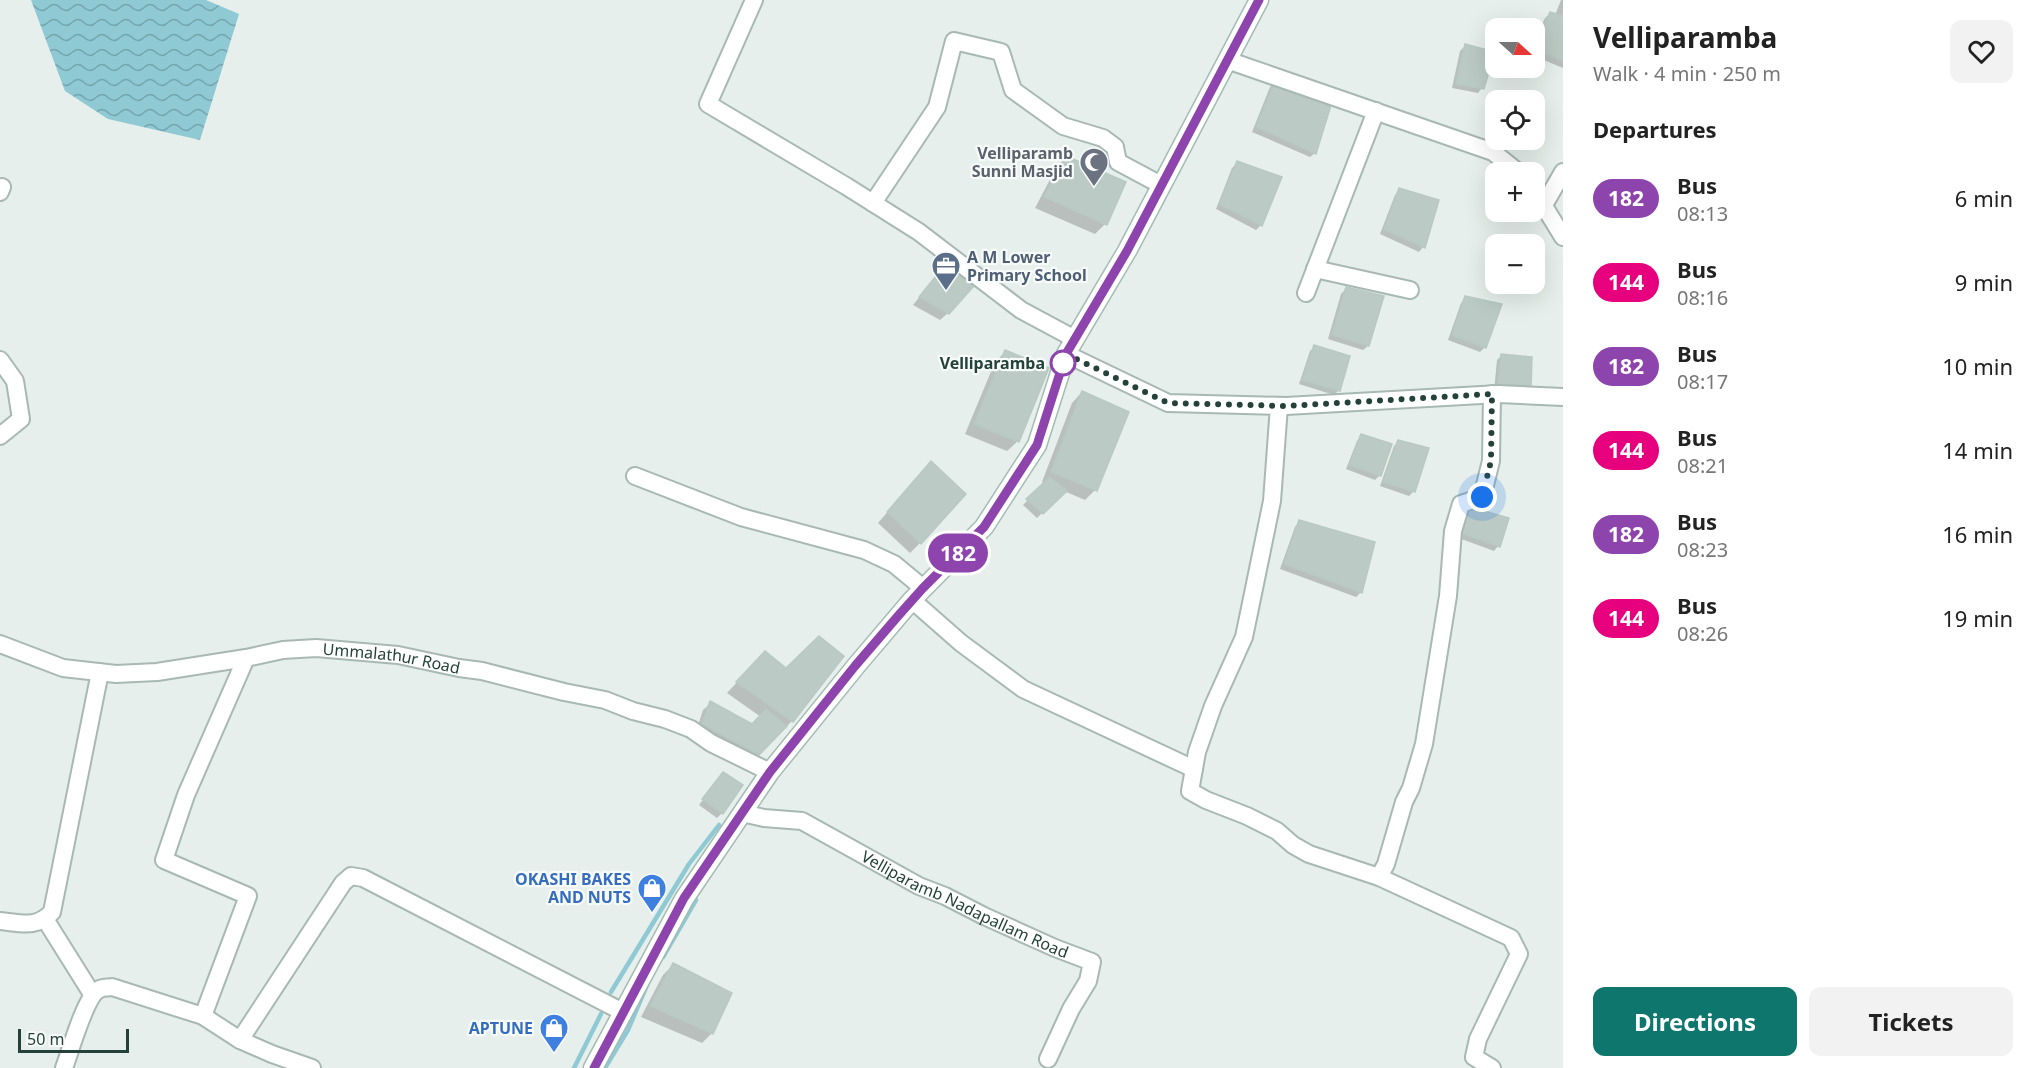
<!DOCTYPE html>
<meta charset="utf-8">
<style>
:root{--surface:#fff;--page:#f2f2f2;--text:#222;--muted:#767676;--accent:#0f766e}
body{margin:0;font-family:"Noto Sans",sans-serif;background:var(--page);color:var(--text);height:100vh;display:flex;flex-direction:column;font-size:22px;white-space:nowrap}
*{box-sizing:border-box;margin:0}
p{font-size:20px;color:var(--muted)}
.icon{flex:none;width:33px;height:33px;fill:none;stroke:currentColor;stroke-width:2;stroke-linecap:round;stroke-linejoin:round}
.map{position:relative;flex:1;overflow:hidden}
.details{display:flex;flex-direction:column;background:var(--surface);width:480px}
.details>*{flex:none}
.badge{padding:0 12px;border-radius:20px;font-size:21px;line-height:39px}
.needle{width:39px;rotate:111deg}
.fabs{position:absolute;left:1485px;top:18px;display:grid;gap:12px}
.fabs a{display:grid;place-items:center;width:60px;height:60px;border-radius:12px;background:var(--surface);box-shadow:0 6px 24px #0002;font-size:30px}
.scale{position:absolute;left:18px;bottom:15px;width:111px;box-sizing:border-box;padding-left:6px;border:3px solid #24423a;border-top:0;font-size:16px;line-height:21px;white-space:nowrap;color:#24423a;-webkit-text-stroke:4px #f7fbf9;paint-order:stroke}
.you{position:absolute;width:30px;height:30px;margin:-15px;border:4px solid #fff;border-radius:50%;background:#1a73e8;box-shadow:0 0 0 9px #1a73e833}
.map>.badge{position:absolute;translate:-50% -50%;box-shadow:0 0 0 3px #fff}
h2{padding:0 30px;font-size:22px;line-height:54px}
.round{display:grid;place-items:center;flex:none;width:63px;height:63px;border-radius:12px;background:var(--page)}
.overview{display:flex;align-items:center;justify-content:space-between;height:102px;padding:0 30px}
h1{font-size:28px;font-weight:700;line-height:45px}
.primary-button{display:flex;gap:12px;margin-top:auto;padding:12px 30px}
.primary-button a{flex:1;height:69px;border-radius:12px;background:var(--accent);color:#fff;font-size:24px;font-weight:700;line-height:69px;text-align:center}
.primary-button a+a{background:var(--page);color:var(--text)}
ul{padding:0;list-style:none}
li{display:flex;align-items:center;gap:18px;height:84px;padding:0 30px}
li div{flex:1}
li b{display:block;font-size:22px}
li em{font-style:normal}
li .badge{min-width:66px;font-weight:700;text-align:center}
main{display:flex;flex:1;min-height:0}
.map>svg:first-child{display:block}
</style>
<main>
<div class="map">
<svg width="1563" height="1068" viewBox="0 0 1563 1068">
<defs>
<pattern id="water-waves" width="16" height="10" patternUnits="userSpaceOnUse" patternTransform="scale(1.5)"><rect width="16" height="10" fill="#8ec9d4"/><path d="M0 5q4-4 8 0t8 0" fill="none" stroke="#74a5ad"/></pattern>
</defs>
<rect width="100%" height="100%" fill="#e6efeb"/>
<path fill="url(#water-waves)" d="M31,0H206L239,14L200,140L108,119L65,91Z"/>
<path fill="#0003" d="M1561,0H1563V68L1534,56V43L1545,18L1550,14L1555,15Z
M1465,46L1482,88L1478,93L1452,88L1460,51Z
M1275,83L1315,153L1310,157L1252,132L1270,87Z
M1066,157L1105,224L1095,234L1035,208L1056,168Z
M1237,163L1261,225L1256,230L1216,209L1232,168Z
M1400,190L1423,247L1419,252L1380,234L1395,195Z
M937,275L948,313L940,320L913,305Z
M1346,289L1368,346L1363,350L1328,339L1341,294Z
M1466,298L1485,347L1480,352L1448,340L1461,303Z
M1315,347L1339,390L1334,395L1299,384L1310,351Z
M1005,352L1018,441L1007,451L965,434L995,362Z
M1501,356L1531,358L1494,391L1497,360Z
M1082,392L1095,490L1085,500L1064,491L1037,518L1023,505L1045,483L1042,482L1072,403Z
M1362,436L1380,475L1375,480L1346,469L1357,441Z
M1399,441L1414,491L1409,496L1380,486L1394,446Z
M921,474L920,543L910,553L878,523Z
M1470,509L1498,546L1494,551L1456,537L1466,514Z
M1299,522L1361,592L1356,597L1280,569L1295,527Z
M755,663L792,721L782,731L780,730L751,762L696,732L703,710L711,703L752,726L761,717L727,693Z
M719,779L722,813L717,818L699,805Z
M673,965L712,1033L702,1043L641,1017L663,975Z"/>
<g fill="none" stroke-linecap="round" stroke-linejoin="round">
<path stroke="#8ec9d4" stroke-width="4.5" d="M663,957L696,900
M611,992L689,864L719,825
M574,1068L601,1014
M605,1068L628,1030L647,985"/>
</g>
<path fill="#bbcac4" stroke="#b8c9c2" stroke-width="1.5" d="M1550,12L1563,16V61L1534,49Z
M1465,44L1495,52L1484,89L1456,84Z
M1275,81L1332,102L1316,154L1256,127Z
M1066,156L1126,182L1107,225L1044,197Z
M1237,161L1282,177L1262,226L1219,204Z
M1399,188L1439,200L1425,248L1384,229Z
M944,266L974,286L949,314L919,297Z
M1346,287L1384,296L1369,346L1332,335Z
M1465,296L1502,304L1486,348L1452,335Z
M1314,345L1350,356L1340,391L1302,380Z
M1005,350L1049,368L1019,442L974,424Z
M1501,354L1532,357L1531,388L1498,387Z
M1082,391L1129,412L1097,491L1051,472Z
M1361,434L1392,444L1381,476L1349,465Z
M1398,440L1429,448L1415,492L1383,482Z
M931,461L966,494L921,544L887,512Z
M1050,477L1067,491L1043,514L1026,499Z
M1470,507L1509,518L1500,547L1459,532Z
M1299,520L1375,542L1362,593L1284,564Z
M819,636L844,656L793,722L736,682L765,651L786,668Z
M710,701L752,724L766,709L787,726L759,755L702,724Z
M723,772L743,785L723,814L702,799Z
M673,963L732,993L713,1034L650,1006Z"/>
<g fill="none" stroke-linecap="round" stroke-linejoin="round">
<g stroke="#a8b8b2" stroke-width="20">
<g id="street">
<path d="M754,0L708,104L846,186L919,232L1021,310L1075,339"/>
<path d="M1227,60L1493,152L1518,172"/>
<path d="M1534,190L1563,237"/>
<path d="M0,192L2,187"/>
<path d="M873,203L937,107L954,41L1001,52L1013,90L1063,126L1103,138L1115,147L1118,162L1161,185"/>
<path d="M1544,205L1563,172"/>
<path d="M1315,269L1410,290"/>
<path d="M1306,293L1376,111"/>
<path d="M1066,354L1168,403L1286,406L1499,394L1563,397"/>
<path d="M0,360L15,381L21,419L0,436"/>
<path d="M1279,406L1272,501L1249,613L1244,637L1213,706L1197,752L1190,791L1206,800L1247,816L1277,831L1293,845L1309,854L1379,877L1386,864L1404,802L1411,788L1424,744L1448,596L1453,531L1461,504L1482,497L1491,461L1492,394"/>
<path d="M635,476L741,517L864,550L894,564L923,588"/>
<path d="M912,600L961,643L1023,689L1194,769"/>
<path id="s1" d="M0,644L63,668L116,674L157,672L246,658L283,650L316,648L398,655L459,668L482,671L564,692L605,700L633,711L665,719L691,729L711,743L770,772"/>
<path id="s2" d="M742,813L764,818L802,821L919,886L945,896L984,916L1055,948L1092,962L1088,981L1071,1009L1048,1059"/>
<path d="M1379,877L1511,938L1519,954L1478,1039L1474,1057L1492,1068"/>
<path d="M45,919L92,994"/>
<path d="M0,921C21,923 36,929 52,912L100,672"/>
<path d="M203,1016L248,896L164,860L186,795L246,658"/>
<path d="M240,1040L343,883L351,876L363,878L623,1012"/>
<path d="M64,1068C70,1052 85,998 98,990C102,987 107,988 112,987L203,1016L240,1040L272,1054L312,1068"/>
</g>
</g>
<g stroke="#a4bbb3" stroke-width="21">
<path id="secondary" d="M593,1068L684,899L770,772L856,666L912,600L984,527L1037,445L1066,354L1127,251L1259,0"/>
</g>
<use href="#street" stroke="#fff" stroke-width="16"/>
<use href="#secondary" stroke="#fff" stroke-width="18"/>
</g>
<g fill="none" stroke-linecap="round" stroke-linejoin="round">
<g stroke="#fff" stroke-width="14">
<path id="line" d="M594,1068L684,898L770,772L855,666L898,616L923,588L984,527L1037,445L1066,354L1127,251L1259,0"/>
</g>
<use href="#line" stroke="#8e44ad" stroke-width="9"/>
<path stroke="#24423a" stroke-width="6" stroke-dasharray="0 10.8" d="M1063,363L1066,354L1168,403L1286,406L1492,394L1491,461L1482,497"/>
</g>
<defs>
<g id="mosque-pin" transform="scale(1.5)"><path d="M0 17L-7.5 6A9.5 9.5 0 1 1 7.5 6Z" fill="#6b7280" stroke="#f7fbf9"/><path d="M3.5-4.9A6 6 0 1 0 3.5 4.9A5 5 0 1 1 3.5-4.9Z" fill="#fff"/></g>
<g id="office-pin" transform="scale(1.5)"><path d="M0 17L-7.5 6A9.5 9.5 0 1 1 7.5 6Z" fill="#5c6f8a" stroke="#f7fbf9"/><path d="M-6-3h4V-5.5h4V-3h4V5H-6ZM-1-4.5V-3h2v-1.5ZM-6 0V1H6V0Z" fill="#fff"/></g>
<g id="shop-pin" transform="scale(1.5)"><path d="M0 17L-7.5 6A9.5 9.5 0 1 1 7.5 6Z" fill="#3f7fe0" stroke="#f7fbf9"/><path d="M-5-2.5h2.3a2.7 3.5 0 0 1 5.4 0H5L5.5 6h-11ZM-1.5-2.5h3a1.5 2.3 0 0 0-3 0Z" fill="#fff"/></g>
</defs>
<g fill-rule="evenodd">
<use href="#mosque-pin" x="1094" y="162"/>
<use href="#office-pin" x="946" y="266"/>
<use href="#shop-pin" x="652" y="888"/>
<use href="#shop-pin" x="554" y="1028"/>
</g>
<circle fill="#fff" stroke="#8e44ad" stroke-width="3" cx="1063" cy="363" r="12"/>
<g text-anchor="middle" stroke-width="4.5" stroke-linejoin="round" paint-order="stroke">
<g font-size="16" font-weight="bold" fill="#5b616d" stroke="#f7fbf9" text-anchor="end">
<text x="1073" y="159">Velliparamb<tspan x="1073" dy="18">Sunni Masjid</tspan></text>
</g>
<g font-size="16" font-weight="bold" fill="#4e5e75" stroke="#f7fbf9" text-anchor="start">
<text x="967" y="263">A M Lower<tspan x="967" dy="18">Primary School</tspan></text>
</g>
<g font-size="16" font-weight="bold" fill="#24423a" stroke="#f7fbf9" text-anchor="end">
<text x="1045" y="369">Velliparamba</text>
</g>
<g font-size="16" fill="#24423a" stroke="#f7fbf9">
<text dy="6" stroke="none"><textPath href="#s1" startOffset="399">Ummalathur Road</textPath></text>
<text dy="6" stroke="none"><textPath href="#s2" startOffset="244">Velliparamb Nadapallam Road</textPath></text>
</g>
<g font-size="16" font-weight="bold" fill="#366cbe" stroke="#f7fbf9" text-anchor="end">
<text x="631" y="885">OKASHI BAKES<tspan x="631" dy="18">AND NUTS</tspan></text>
<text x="533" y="1034">APTUNE</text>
</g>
</g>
</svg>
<div class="fabs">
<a><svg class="needle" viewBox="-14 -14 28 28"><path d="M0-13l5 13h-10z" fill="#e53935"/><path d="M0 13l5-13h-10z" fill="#767676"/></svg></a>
<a><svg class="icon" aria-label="locate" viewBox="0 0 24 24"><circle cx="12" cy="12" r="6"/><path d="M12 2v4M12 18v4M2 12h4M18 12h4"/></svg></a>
<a>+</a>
<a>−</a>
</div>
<div class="scale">50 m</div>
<div class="you" style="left:1482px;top:497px"></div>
<b class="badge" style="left:958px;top:553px;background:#8e44ad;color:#fff">182</b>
</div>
<section class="details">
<div class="overview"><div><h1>Velliparamba</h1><p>Walk · 4 min · 250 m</p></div><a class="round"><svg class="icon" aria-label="heart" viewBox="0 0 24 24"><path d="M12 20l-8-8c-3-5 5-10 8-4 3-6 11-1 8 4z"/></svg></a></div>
<h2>Departures</h2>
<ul>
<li><span class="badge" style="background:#8e44ad;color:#fff">182</span><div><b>Bus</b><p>08:13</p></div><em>6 min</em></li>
<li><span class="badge" style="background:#e6007e;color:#fff">144</span><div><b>Bus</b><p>08:16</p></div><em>9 min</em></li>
<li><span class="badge" style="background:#8e44ad;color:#fff">182</span><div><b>Bus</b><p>08:17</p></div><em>10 min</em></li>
<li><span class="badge" style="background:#e6007e;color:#fff">144</span><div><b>Bus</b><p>08:21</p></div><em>14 min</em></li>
<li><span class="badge" style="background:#8e44ad;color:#fff">182</span><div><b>Bus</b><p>08:23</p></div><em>16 min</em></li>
<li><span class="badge" style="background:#e6007e;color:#fff">144</span><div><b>Bus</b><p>08:26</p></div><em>19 min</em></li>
</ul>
<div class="primary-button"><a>Directions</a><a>Tickets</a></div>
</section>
</main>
